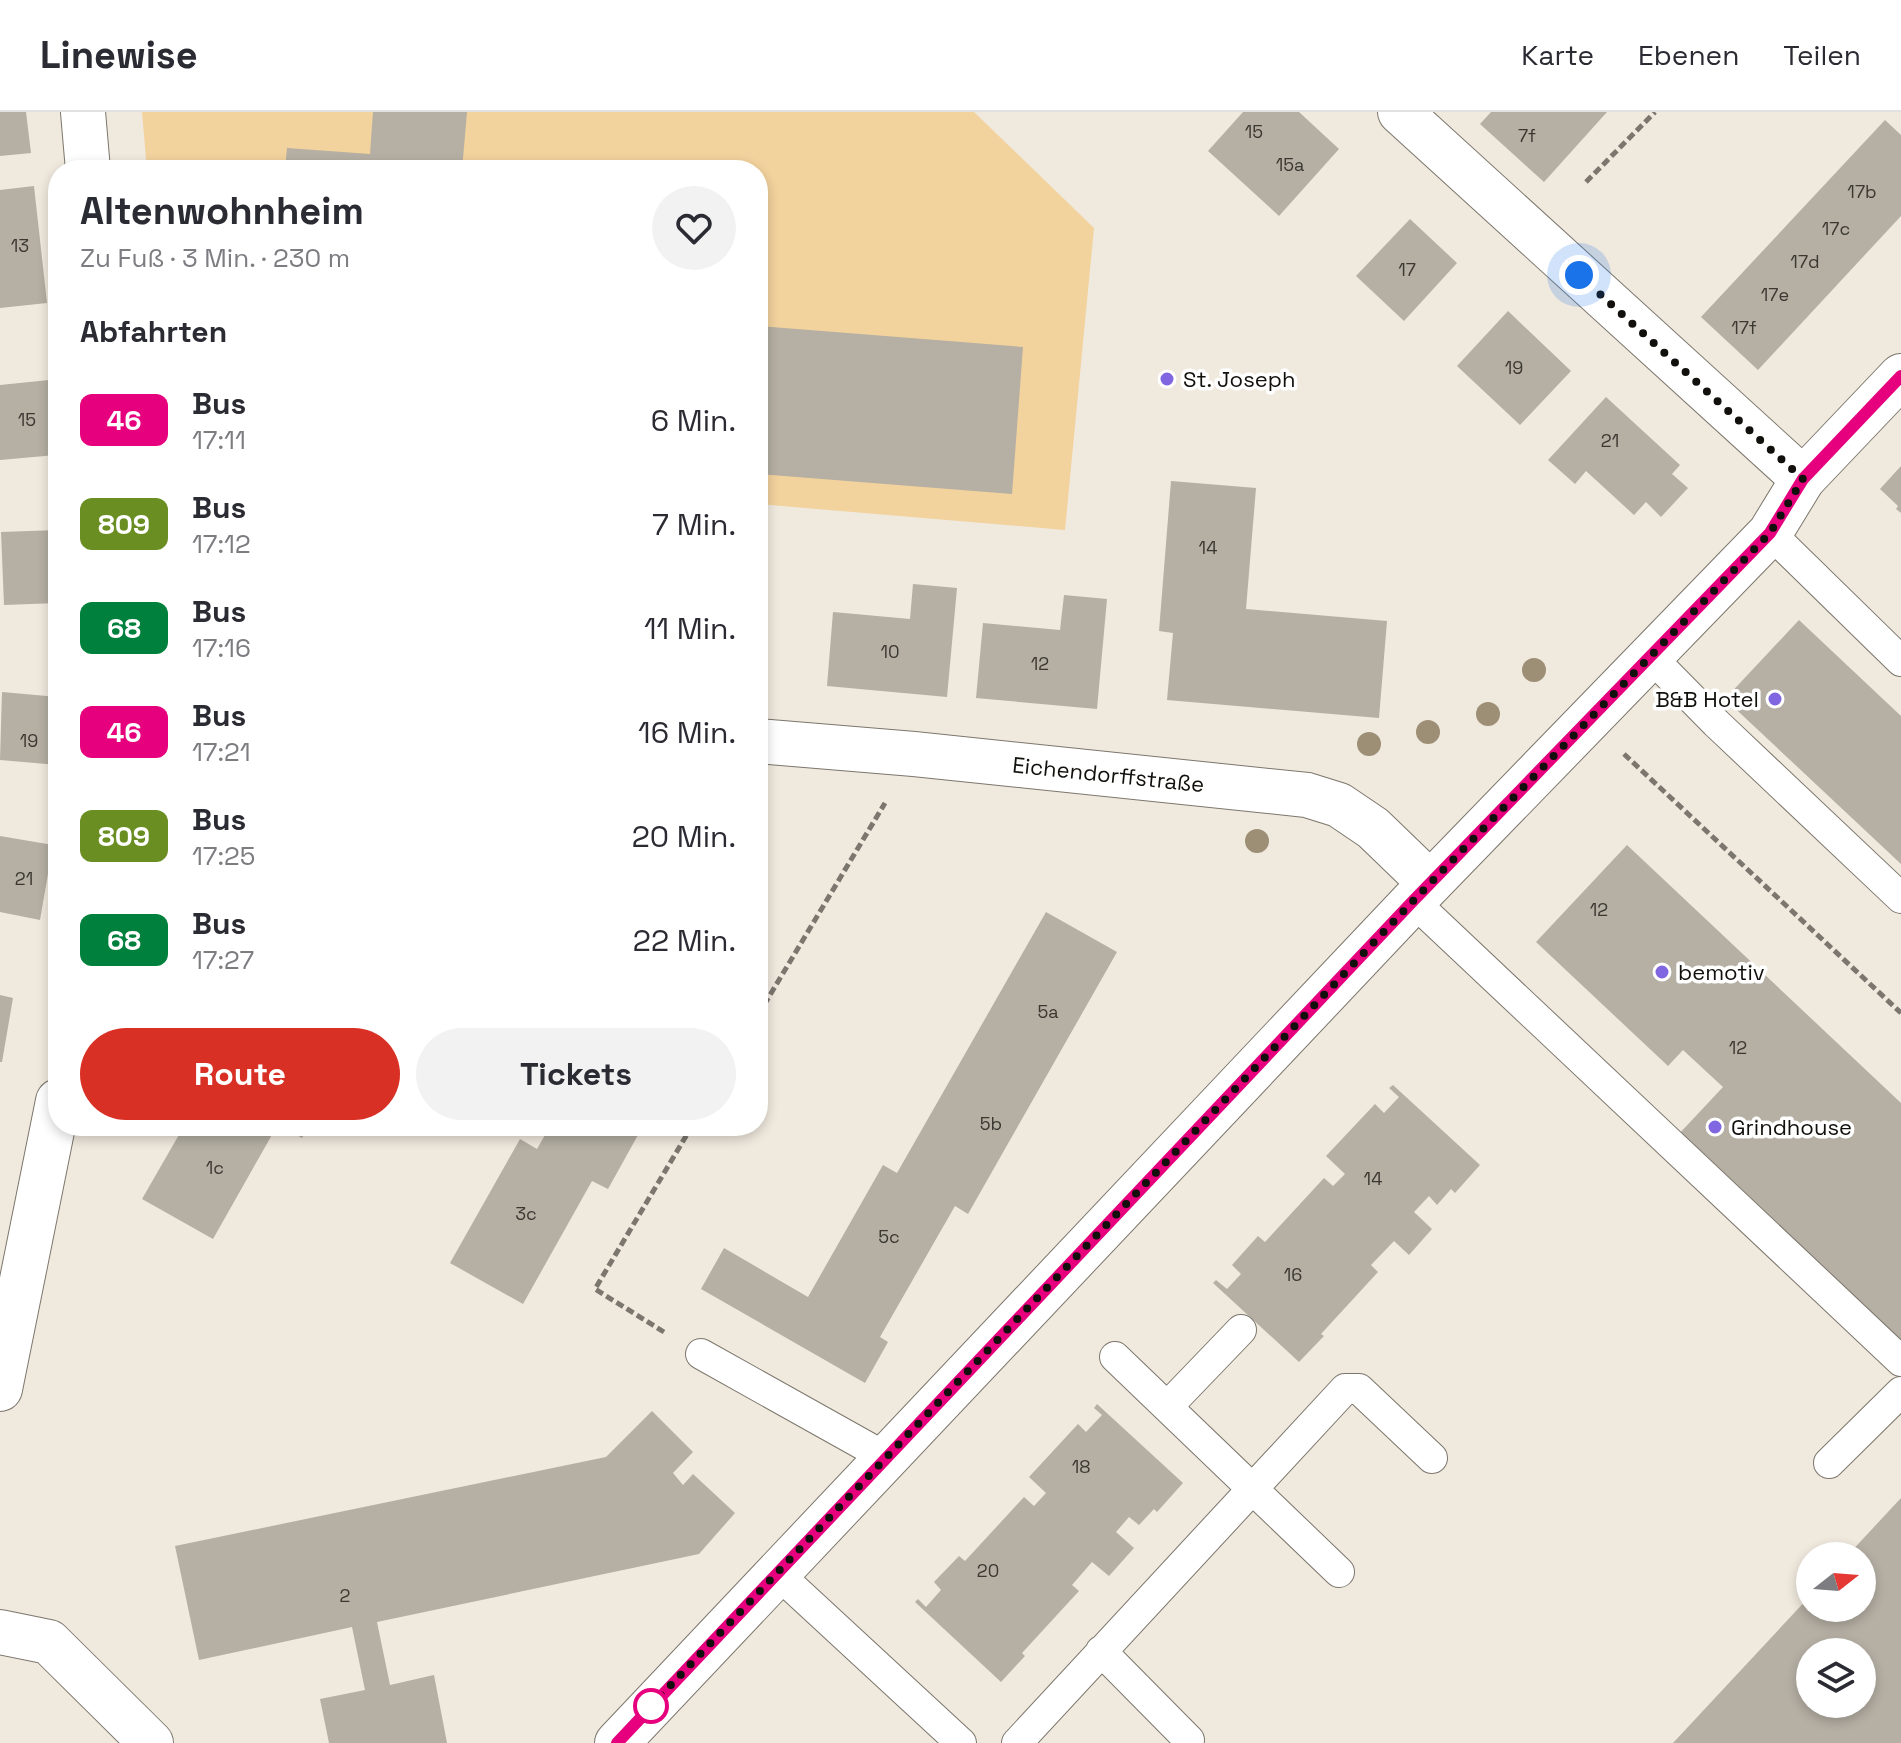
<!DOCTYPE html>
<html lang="de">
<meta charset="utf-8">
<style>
:root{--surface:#fff;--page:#f2f2f3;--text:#2b2b33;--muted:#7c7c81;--line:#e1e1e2;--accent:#d93025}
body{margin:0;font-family:"Space Grotesk",sans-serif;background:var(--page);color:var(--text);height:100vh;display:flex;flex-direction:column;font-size:30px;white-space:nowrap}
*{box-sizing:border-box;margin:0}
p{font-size:26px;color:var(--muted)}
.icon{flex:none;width:44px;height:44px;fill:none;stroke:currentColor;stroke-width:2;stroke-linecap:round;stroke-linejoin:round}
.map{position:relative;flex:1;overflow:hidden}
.side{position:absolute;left:48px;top:48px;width:720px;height:976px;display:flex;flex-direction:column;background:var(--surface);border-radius:32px;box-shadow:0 4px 12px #0003}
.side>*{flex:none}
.badge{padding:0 16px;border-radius:12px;font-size:28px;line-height:52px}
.needle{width:52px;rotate:73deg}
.fabs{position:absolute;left:1796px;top:1430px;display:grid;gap:16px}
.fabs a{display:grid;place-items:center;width:80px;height:80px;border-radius:50%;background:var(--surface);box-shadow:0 4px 12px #0003;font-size:40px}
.you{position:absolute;width:40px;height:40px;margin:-20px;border:6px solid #fff;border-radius:50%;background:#1a73e8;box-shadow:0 0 0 12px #1a73e833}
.map>.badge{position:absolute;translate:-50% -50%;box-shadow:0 0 0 4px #fff}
h2{padding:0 32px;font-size:30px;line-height:72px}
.round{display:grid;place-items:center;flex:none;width:84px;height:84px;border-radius:42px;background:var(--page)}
.head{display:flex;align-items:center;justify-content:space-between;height:136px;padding:0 32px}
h1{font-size:38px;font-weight:700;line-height:60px}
.action{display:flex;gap:16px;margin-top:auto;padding:16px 32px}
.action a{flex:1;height:92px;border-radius:48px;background:var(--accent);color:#fff;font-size:32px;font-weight:700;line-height:92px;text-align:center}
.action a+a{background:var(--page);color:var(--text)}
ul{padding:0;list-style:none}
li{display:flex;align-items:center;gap:24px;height:104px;padding:0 32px}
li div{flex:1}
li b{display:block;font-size:30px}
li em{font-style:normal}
li .badge{min-width:88px;font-weight:700;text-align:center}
header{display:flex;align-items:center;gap:48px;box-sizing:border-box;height:112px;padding:0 40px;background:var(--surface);border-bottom:2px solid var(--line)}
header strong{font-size:38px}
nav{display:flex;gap:44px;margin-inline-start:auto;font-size:28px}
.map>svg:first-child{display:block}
</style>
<header>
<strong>Linewise</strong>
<nav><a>Karte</a><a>Ebenen</a><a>Teilen</a></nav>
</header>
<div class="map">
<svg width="1901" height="1631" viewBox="0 0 1901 1631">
<rect width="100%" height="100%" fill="#f0e9de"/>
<path fill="#f2d29d" d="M142,0H974L1094,116L1065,418L758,392V58H147Z"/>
<path fill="#b5afa4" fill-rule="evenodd" d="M0,0H26L31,41L0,44Z
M373,0H467L462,58H285L287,36L370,42Z
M1243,0H1299L1339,37L1279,104L1208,39Z
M1491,0H1607L1544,70L1480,12Z
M1885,8L1901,23V104L1758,258L1701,205Z
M34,74L47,191L0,196V78Z
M1410,107L1457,151L1404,209L1356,164Z
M1508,199L1571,259L1520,313L1457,254Z
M758,214L1023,235L1012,382L758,362Z
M49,268L56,343L0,348V273Z
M1606,285L1680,353L1672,362L1688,376L1661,405L1646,390L1634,403L1586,359L1575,372L1548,348Z
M1901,354V401L1896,397L1898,394L1880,377Z
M1171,369L1256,376L1246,497L1387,509L1379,606L1167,588L1173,521L1159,519Z
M58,418V491L4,493L1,420Z
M913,472L957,476L947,585L827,574L833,500L910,507Z
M1064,483L1107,487L1097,597L976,586L983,511L1060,518Z
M758,493H767L762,572L758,571Z
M1799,508L1901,604V752L1725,587Z
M2,580L58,585V653L0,648Z
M0,724L53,733L40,808L0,800Z
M1627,733L1901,991V1234L1678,1023L1723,975L1683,938L1668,954L1536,830Z
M1046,800L1117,840L968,1102L955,1094L880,1225L888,1230L865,1271L701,1177L724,1136L808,1185L883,1053L897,1061Z
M0,883L13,886L2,950H0Z
M1393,973L1480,1053L1455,1081L1451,1077L1437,1093L1429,1084L1414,1100L1432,1117L1409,1143L1394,1129L1371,1153L1378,1160L1321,1222L1324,1224L1299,1250L1213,1171L1216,1168L1227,1177L1241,1162L1232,1153L1258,1124L1265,1130L1324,1066L1333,1074L1345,1062L1326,1044L1375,992L1384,1001L1399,985L1389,976Z
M184,1014H277L213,1127L142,1087Z
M280,1014H309L302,1026Z
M550,1014H643L608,1077L592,1069L523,1192L450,1151L520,1027L537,1037Z
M1097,1292L1183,1371L1157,1400L1154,1397L1139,1413L1129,1405L1116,1420L1134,1436L1109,1464L1092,1450L1072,1473L1079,1479L1022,1541L1025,1544L1001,1570L915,1490L918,1487L926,1495L941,1478L934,1470L959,1444L965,1449L1024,1385L1034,1394L1046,1381L1029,1365L1078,1312L1086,1320L1102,1303L1094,1296Z
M652,1299L693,1340L673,1361L683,1373L693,1362L735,1401L699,1442L377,1510L390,1573L434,1563L447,1631H329L320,1587L365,1578L352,1515L199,1548L175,1434L606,1345Z
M1901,1386V1631H1673L1810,1484V1496H1862V1444H1847ZM1810,1540H1862V1592H1810Z"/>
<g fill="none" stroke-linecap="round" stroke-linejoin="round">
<g stroke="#7c766c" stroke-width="32">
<path id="lane" d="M1770,421L1901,549
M1650,544L1716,611L1901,786
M1413,789L1901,1249
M701,1242L887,1346
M1115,1245L1339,1460
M1167,1295L1241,1218
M1829,1351L1901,1280
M776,1460L961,1631
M1101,1539L1189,1628
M1017,1631L1345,1277H1359L1432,1346"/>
</g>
<g stroke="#7c766c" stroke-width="46">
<g id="street">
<path d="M83,0L88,58"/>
<path d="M1400,0L1803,367"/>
<path id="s1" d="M758,629L914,642L1307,683L1339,693L1373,716L1430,771"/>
<path d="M0,1277L58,989"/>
<path d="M0,1520L49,1530L151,1631"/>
<path d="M617,1631L1413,789L1770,421L1803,367L1901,264"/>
</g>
</g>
<path stroke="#7b776f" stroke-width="5" stroke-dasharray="8 4" stroke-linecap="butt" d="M1586,70L1655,0
M1624,642L1901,901
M758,903L885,691
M664,1220L595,1177L692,1014"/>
<use href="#lane" stroke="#fff" stroke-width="30"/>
<use href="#street" stroke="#fff" stroke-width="44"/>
</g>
<g fill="#9d8f76">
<circle cx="1534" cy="558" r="12"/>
<circle cx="1488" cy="602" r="12"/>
<circle cx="1428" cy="620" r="12"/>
<circle cx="1369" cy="632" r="12"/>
<circle cx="1257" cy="729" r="12"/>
</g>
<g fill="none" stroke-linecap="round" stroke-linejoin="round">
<g stroke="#fff" stroke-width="18">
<path id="line" d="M617,1631L1413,789L1770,421L1803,367L1901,264"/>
</g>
<use href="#line" stroke="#e6007e" stroke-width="12"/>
<path stroke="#12100c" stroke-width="8" stroke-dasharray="0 14.4" d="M651,1594L1413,789L1770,421L1803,367L1579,163"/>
</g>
<g fill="#8166e2" stroke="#fff" stroke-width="3">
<circle cx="1167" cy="267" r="8"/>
<circle cx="1775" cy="587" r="8"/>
<circle cx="1662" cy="860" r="8"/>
<circle cx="1715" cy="1015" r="8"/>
</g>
<circle fill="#fff" stroke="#e6007e" stroke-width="4" cx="651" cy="1594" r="16"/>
<g text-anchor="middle" stroke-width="7" stroke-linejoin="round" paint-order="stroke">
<g font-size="18" fill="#3b3832">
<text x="1254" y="26">15</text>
<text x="1527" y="30">7f</text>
<text x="1290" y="59">15a</text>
<text x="1862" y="86">17b</text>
<text x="1836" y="123">17c</text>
<text x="20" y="140">13</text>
<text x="1805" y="156">17d</text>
<text x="1407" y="164">17</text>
<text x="1775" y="189">17e</text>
<text x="1744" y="222">17f</text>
<text x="1514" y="262">19</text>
<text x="27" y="314">15</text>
<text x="1610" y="335">21</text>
<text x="1208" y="442">14</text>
<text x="890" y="546">10</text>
<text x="1040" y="558">12</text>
<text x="29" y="635">19</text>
<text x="24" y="773">21</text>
<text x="1599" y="804">12</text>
<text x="1048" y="906">5a</text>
<text x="1738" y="942">12</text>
<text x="991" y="1018">5b</text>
<text x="215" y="1062">1c</text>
<text x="1373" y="1073">14</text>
<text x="526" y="1108">3c</text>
<text x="889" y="1131">5c</text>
<text x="1293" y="1169">16</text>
<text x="1081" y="1361">18</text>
<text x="988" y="1465">20</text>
<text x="345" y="1490">2</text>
</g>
<g font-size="22" fill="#12100c" stroke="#fff" text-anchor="start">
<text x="1183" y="275">St. Joseph</text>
<text x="1759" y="595" text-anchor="end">B&amp;B Hotel</text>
<text x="1678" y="868">bemotiv</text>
<text x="1731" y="1023">Grindhouse</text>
</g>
<g font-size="22" fill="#12100c" stroke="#fff">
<text dy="8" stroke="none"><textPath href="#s1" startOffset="352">Eichendorffstraße</textPath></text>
</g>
</g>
</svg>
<div class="fabs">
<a><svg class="needle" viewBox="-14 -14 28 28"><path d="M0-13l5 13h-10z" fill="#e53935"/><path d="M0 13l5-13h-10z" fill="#7c7c81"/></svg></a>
<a><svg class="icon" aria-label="layers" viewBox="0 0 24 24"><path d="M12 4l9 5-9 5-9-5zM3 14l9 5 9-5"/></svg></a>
</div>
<div class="you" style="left:1579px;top:163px"></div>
<section class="side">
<div class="head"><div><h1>Altenwohnheim</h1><p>Zu Fuß · 3 Min. · 230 m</p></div><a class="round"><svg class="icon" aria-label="heart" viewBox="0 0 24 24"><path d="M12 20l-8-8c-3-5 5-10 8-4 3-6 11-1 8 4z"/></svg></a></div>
<h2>Abfahrten</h2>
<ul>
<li><span class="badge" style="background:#e6007e;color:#fff">46</span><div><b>Bus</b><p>17:11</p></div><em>6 Min.</em></li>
<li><span class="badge" style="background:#6b8e23;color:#fff">809</span><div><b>Bus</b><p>17:12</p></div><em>7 Min.</em></li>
<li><span class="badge" style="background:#00803d;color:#fff">68</span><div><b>Bus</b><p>17:16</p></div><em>11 Min.</em></li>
<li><span class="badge" style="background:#e6007e;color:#fff">46</span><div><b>Bus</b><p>17:21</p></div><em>16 Min.</em></li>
<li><span class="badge" style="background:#6b8e23;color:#fff">809</span><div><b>Bus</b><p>17:25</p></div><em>20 Min.</em></li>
<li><span class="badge" style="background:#00803d;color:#fff">68</span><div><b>Bus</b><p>17:27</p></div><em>22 Min.</em></li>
</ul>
<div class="action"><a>Route</a><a>Tickets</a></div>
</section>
</div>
